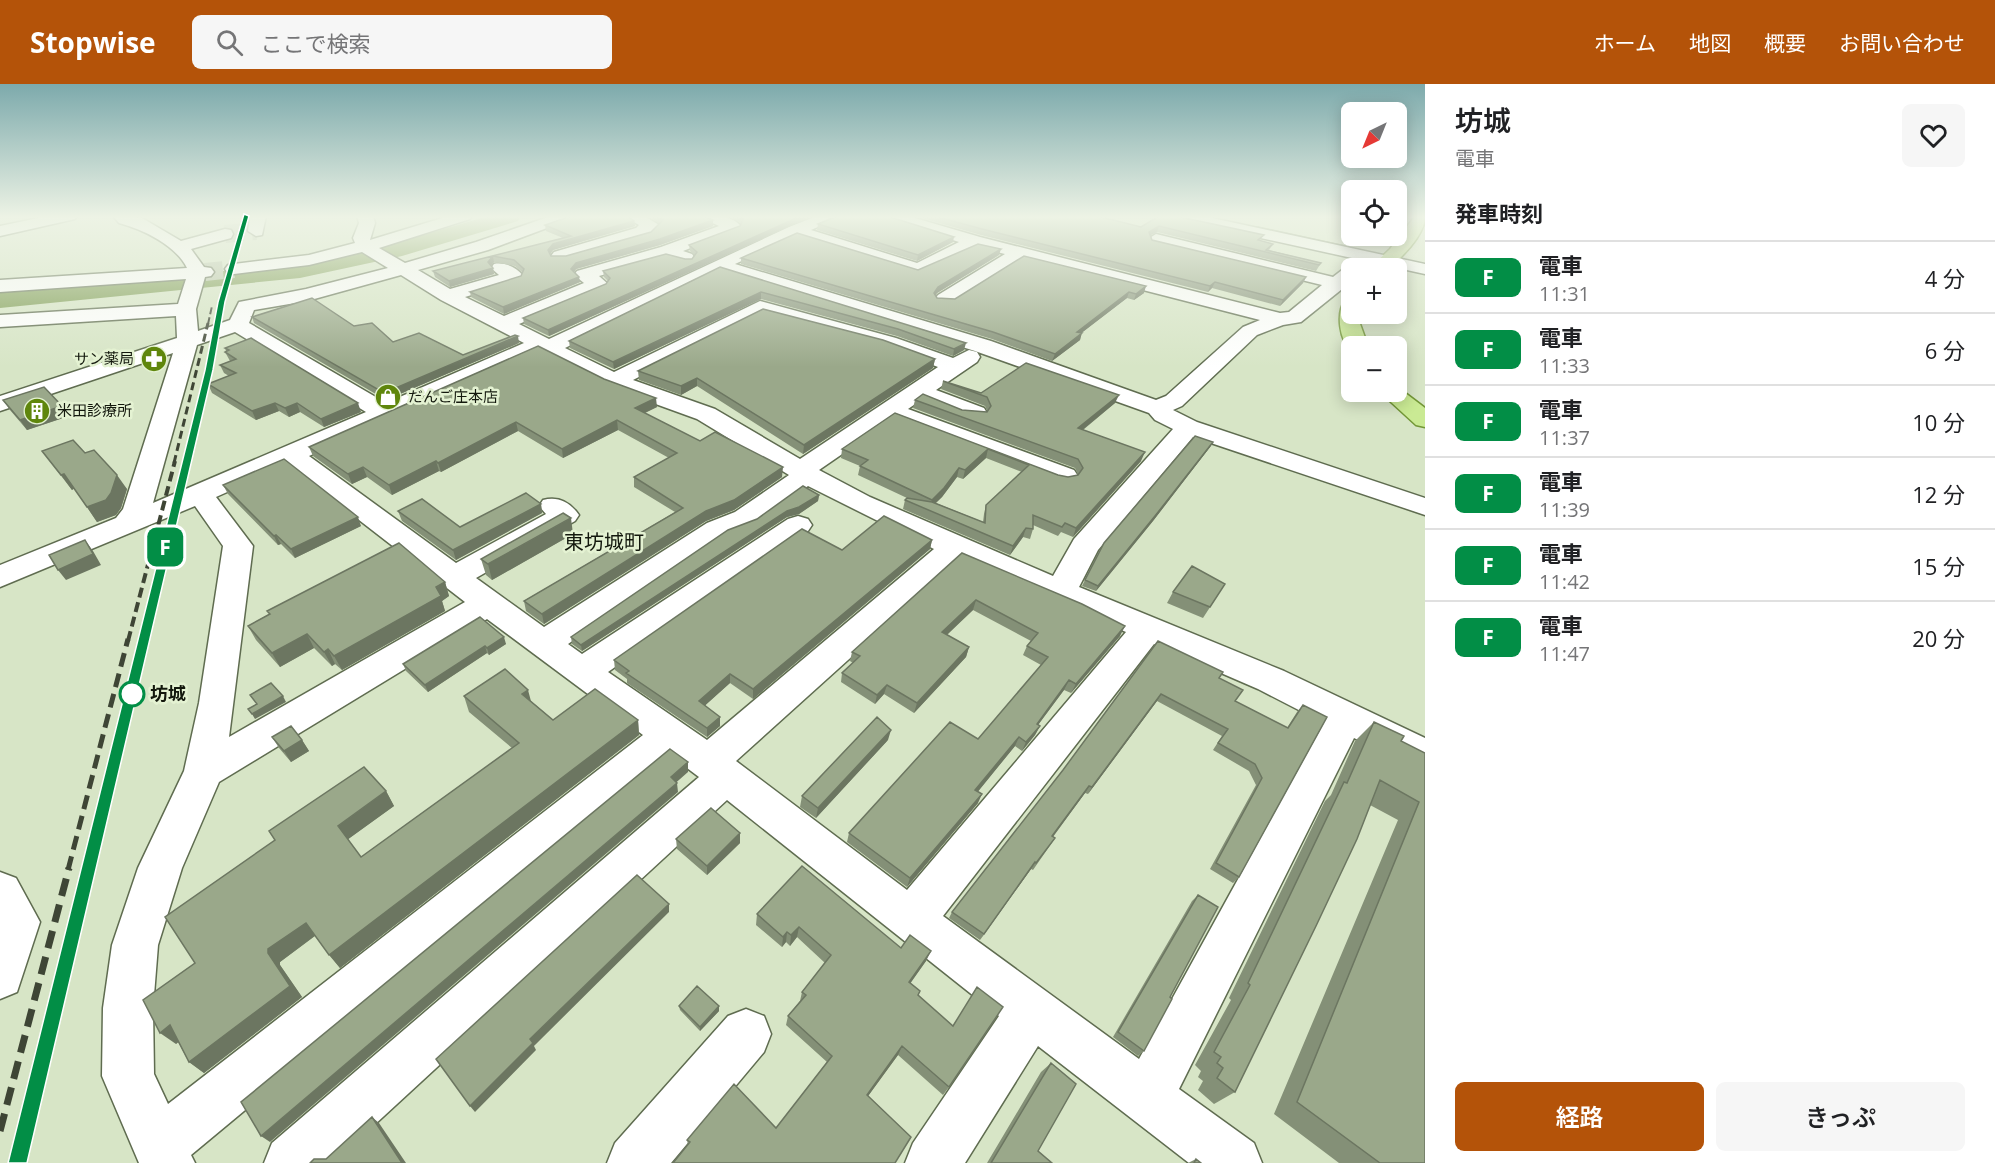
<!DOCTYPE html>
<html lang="ja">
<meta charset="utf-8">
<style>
:root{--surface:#fff;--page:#f6f6f6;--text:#202124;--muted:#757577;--line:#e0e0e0;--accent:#b45309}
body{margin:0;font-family:"Open Sans","Noto Sans JP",sans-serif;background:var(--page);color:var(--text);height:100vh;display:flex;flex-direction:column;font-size:22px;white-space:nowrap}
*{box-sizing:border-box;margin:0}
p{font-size:20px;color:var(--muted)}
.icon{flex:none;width:33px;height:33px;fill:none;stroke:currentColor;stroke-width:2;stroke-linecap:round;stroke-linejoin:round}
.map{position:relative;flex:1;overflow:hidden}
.panel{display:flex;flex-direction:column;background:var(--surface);width:570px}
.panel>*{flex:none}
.badge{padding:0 12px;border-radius:9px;font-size:21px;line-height:39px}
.needle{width:39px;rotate:223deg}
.buttons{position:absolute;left:1341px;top:18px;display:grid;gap:12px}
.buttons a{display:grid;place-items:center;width:66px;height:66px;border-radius:9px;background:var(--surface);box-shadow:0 3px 15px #0003;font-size:30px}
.map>.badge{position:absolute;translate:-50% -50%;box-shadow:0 0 0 3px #fff}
h2{padding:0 30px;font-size:22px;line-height:54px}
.round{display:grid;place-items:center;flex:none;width:63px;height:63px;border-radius:9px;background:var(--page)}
.head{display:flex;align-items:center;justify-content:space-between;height:102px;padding:0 30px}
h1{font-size:28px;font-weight:600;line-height:45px}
.button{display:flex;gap:12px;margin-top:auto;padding:12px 30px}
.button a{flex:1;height:69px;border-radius:9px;background:var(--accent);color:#fff;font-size:24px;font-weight:600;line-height:69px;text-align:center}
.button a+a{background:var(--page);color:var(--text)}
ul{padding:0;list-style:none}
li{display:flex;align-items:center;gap:18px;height:72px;padding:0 30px;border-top:2px solid var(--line)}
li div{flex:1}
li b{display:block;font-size:22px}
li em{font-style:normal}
li .badge{min-width:66px;font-weight:700;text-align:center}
header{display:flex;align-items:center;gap:36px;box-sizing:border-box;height:84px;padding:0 30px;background:var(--accent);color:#fff}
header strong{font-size:28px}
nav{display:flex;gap:33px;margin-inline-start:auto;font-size:21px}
.search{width:420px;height:54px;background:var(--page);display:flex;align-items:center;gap:15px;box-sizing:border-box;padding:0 21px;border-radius:9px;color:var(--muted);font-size:22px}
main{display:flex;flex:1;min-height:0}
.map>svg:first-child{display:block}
</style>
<header>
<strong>Stopwise</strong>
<div class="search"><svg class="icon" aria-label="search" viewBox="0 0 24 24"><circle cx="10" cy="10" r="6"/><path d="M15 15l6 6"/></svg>ここで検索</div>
<nav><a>ホーム</a><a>地図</a><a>概要</a><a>お問い合わせ</a></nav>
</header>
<main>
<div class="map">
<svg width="1425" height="1079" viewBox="0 0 1425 1079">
<rect width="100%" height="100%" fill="#d7e5c6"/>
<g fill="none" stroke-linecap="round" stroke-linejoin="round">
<path stroke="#7d9b52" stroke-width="4" d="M1257,144L1344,163"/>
<path fill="#7d9b52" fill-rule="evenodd" d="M488,132H521L518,137L402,172L300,194L0,224V208L300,180L389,161Z"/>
<path stroke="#bac6aa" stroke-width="18" stroke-dasharray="18 9" stroke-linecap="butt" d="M225,150L256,147
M205,188L234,185"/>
<g stroke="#5f6c50" stroke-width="3">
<path id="minor" d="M48,132H77L75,135L0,152V142Z
M113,132L142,134L181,157L225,145L231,146L233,150L231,154L191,165L204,183L211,184L214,188L211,192L205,193L196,225L198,247L230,236L239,218L306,205L388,184L362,168L309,181L234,190L228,189L225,185L228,181L234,180L309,171L355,159L353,154L359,139L357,132H373L375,139L370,156L449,132H472L470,135L379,164L405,179L476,158L551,132H573L571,135L488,166L418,186L450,205L499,191L491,184L494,180C504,178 517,183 523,192L521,196L465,213L504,232L584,199L574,191L577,187L661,163L719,142L704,135L702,132C716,132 731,131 741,142L739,145L683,167L692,170L695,174L692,178L686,179L666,173L599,192L608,200L606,204L519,240L549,255L789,143L817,132H838L836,135L811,146L917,179L959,158L887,135L885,132H908L980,153L1280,229L1289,228L1322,201L1150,159L1148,155L1156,150L1333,193L1346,183H1358L1352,184V197L1301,238L1283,241L1257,251L1182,322L1173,326L1197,338L1425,414V431L1193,353L1098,466L1079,503L1284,587L1425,654V688L1354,654L1179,1005L1254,1059L1262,1079H1189L1038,962L965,1079H905L913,1059L999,932L727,716L333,1079H264L272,1059L699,693L671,672L191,1071L195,1079H139L102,992L103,924L112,861L138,784L184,687L199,619L223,462L195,422L0,503V481L116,434L123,425L173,269L0,327V312L177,254L176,232L0,243V231L178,220L186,195L0,208V196L187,184C176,161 142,145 119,139ZM796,152L918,190L976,163L1005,170L938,211L935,215L938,219H952L1022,175L1260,236L1243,243L1166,312L1156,316L991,257L735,180ZM720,187L975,267L1149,329L1155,336L1173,345L1074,455L1053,492L870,413L819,386L893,335L1056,398L1065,400L1074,398L1078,392L1074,386L908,325L921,316C939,323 964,339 984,334L987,329L984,324L936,306L977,278L980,273L977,268L969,266L953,274L896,254L760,217L614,288L565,264ZM401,191L441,216L524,259L386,319L249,239L254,226L307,217ZM762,230L882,262L938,283L800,375L715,325L633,296ZM235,248L366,328L153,419L197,261ZM540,268L606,302L697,335L789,391L735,428L707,439L544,543L476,494L575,437L579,431C570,418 558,412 543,416L539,422L546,430L456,479L309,372ZM288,381L465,518L229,653L253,462L216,413ZM808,402L934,465L707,656L608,588L808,447L812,441L808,435L798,432L788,435L582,570L568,560L727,451L755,440ZM959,476L1126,548L907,806L736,677ZM487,535L643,651L168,1020L154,990L153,924L158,861L182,784L219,698ZM1154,560L1258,605L1324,639L1139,975L943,832Z
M250,132H266L262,151L256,152L248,147Z
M624,132H644L661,142L651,151L566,176H554L551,172L554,168L636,144L639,141Z
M1175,132H1203L1425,180V190L1183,137Z
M0,788L16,794L40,838L17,908L0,915Z
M746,925L764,932L771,950L764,968L671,1079H607L615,1059L728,932Z"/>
</g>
<g stroke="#739737" stroke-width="3">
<path id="major" d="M1415,132H1425C1425,151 1403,172 1389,184H1370L1390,165Z
M1352,214V230H1360L1359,237L1368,262H1352V267C1339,257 1336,229 1345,216Z
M1396,302L1425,324V343L1416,341L1380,308H1396Z"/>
</g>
<use href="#minor" fill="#fff" fill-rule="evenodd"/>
<use href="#major" fill="#caea94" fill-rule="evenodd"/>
<path stroke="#3e4535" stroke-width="2" stroke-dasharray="7 3" stroke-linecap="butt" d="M208,240L212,222
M217,240L221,218L246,132"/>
<path stroke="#3e4535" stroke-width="3" stroke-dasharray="8 4.5" stroke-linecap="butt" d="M174,379L208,239
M187,379L209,286L217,239"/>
<path stroke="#3e4535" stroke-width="4" stroke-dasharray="10 5" stroke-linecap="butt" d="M128,557L175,377
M143,557L187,377"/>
<path stroke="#3e4535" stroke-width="5" stroke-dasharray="14 7" stroke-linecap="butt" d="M68,786L128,555
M88,786L144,555"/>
<path stroke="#3e4535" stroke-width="7" stroke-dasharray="18 9" stroke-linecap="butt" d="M0,1047L69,784
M17,1079L88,784"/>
</g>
<path fill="#849077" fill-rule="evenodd" d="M648,132H704L713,142L660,161L576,185L574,188L580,198L504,230L471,213L470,208L521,192L522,188L515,182L494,178L491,182L493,184L494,190L450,203L435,193L433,187L563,154L546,147L545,141L634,137L635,142L553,166L550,170L551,172H566L651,148L660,140Z
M726,132H812L549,252L524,240L523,234L606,200L608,197L604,193L603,187L692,175L695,172L690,167L689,161L740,142L741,139L728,132Z
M915,132H1097L1141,143L1159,132L1273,160L1269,166L1321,179L1316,187L1157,148L1150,151L1152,156L1306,193L1303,199L1280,222L1212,204L1208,208L981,151Z
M818,140L953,158L917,177L817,146Z
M999,171L937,209L935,211L937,214L955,215L1024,172L1144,209L1134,216L1127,214L1081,249L1080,256L1052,277L992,255L741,180V174L918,186Z
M720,183L964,266L953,272L897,252L761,215L614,285L570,264L569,257Z
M252,233L354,242L393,258L463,271L519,259L386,316L254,239Z
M538,262L657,323L645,329L700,357L782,393L734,426L706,437L544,540L526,527L524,517L675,428L634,403V393L669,374L618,346L563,374L518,347L441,388L439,387L392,411L367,393L352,400L313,372L309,363Z
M225,264L361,328L324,343L300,328L289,333L279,327L256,336L212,309L208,300L229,292L224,289L220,281L230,277L225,268L226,267Z
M935,275L933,284L803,370L697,302L681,311L639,296L638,287Z
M943,297L981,309L1115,319L1083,346L1141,377L1073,453L1061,448L1058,452L1033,441V445L1030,455L1023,453L1010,471L903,425L905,416L907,414L858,391L860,382L841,374L842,365L895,329L1058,391L1068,393L1078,391L1075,384L913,324L915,316L962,326L987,328V327L985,322L941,305ZM986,374L1022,388L986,421L984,430L983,438L936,419L942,413L957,393L963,395Z
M3,316L62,322L69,332L27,346L10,326Z
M1213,358L1210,363L1153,437L1096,507L1082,502L1085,496Z
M42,367L85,369L127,405L121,424L116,431L97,438L74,404L72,406Z
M223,401L361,442L295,474L281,460L278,461L228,410Z
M819,411L818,417L799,430L787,433L582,567L572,560L571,553Z
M541,420L542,429L456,476L402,437L398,427L460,443Z
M573,450L492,496L486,491L481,475Z
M932,456L930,465L753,615L730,599L705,621L720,642L707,653L627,599V595L615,586L614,576L842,466Z
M962,469L1120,552L1071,609L1064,606L1038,641L1040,642L1035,651L1022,667L1015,662L978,707V719L907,803L847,758L849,749L978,655L1041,581L1023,571L1027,562L1031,557L973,526L947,551L969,563L966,573L914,629L884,610L875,620L841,598L842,589L853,579L850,577L852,568Z
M445,498L449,512L442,517L445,527L342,586L335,580L332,582L314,564L280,583L256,556L248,542L269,530L267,527Z
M1225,500L1203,534L1167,519L1173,508Z
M480,533L506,560L489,571L487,569L428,608L406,587L403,580Z
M1158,557L1219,594L1235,617L1287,644L1297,628L1303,621L1239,793L1233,799L1210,785L1256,701L1249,687L1213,666L1222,652L1157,617L1088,710L1085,709L1053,753L1055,754L1051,760L1033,786L1031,785L980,856L949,834L952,828L1063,686Z
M464,612L531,617L553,636H638L639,651L340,884L315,852L280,878V881L302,913L204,989L189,978L178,958L176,960L195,879L386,707L394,722L348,755L361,773L512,664L469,628Z
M1374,638L1401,657L1425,669V1079H1339L1274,1030L1398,736L1370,721L1235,1008L1214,1020L1198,1006L1203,997L1198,993L1201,987L1195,981L1231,916L1229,914L1325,717L1331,711L1355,657Z
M272,653L302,656L309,667L291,678L279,664Z
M888,656L816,734L800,723L802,712Z
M740,749V759L707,791L677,765L676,755Z
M1198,811L1170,913L1144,967L1138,972L1113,953L1192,817Z
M757,830L901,864L926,877L910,899L920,907L918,911L949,1003L943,1011L898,971L868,1012L911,1053L688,1061L687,1056L776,1044L827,978L786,941L788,932L800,917L802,908L825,879L797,853L790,862L786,858L782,863L756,841Z
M679,922L719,927L700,947L680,926Z
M1051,979L1038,1067L1052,1079H987L1041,988Z
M1196,1075L1201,1079H1188Z"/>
<path fill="#6c7661" d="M801,132H812L549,252L548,246Z
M713,136V142L660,161L576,185L572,191L571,185L576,179Z
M634,137L635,142L553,166L549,172L548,166L553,160Z
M1159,142L1157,148L1147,153L1149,148Z
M954,153L953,158L917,177L918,171Z
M1001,165L999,171L937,209L933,215L934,209L938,203Z
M493,172L494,178L489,184L488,178Z
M493,184L494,190L450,203L449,197Z
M579,193L580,198L504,230L503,223Z
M1306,193L1303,199L1280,222L1283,216Z
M1215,198L1212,204L1208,208L1210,202Z
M1146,202L1144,209L1134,216L1136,210Z
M761,208V215L614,285L613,278Z
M1129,208L1127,214L1075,254L1077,248Z
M1082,249L1080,256L1052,277L1055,270Z
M518,252L519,259L386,316L384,309Z
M966,259L964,266L953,272L954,265Z
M935,275L933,284L803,370L804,361Z
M697,294V302L681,311V302Z
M1119,311L1115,319L1075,352L1078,344Z
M656,314L657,323L636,333L635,324Z
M275,319L279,327L256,336L252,327Z
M297,319L300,328L289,333L285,324Z
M358,319L361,328L324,343L321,335Z
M62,322L69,332L27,346L20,336Z
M617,336L618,346L563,374L562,365Z
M516,338L518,347L441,388L438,379Z
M1213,358L1210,363L1153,437L1096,507L1098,502Z
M988,365L986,374L963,395L965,386Z
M1145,368L1141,377L1073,453L1076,444Z
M436,377L439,387L392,411L389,401Z
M363,383L367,393L352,400L348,390Z
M783,383L782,393L734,426L706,437L544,540L542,530L706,427Z
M959,384L957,393L942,413L929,425L932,416Z
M64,390L75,404L72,406L61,391Z
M117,391L127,405L121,424L116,431L97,438L87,423Z
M819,411L818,417L799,430L787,433L582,567L581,561L787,427Z
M541,420L542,429L456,476L453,466Z
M358,433L361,442L295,474L291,465Z
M571,434L573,450L492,496L488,480Z
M1026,444L1023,453L1010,471L1013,462Z
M276,451L281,460L278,461L274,452Z
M85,456L93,467L101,481L66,496L58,486Z
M932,456L930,465L753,615V605Z
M445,498L449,512L442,517L445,527L342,586L334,572Z
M976,516L973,526L939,558L942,548Z
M1125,542L1120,552L1071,609L1076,600Z
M307,550L314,564L280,583L272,569Z
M504,553L506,560L489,571L487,564Z
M485,562L487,569L428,608L425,601Z
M969,563L966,573L914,629L917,619Z
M328,565L335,580L332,582L324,568Z
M730,590V599L699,627V617Z
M1069,596L1064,606L1032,649L1037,640Z
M887,601L884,610L875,620L877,611Z
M528,606L532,621L522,610Z
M1161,610L1157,617L1088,710L1092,703Z
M283,612L286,618L255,635L252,630Z
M720,633V642L707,653V644Z
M638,636L639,651L340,884L329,871Z
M1040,642L1035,651L1022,667L1026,658Z
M891,646L888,656L816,734L818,724Z
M1019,653L1015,662L972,715L975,706Z
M302,656L309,667L291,678L284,667Z
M688,678V688L671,703V693Z
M677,699L678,708L270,1058L261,1052Z
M1089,702L1085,709L1048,759L1052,752Z
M386,707L394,722L347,756L338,742Z
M982,710L978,719L907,803L910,794Z
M740,749V759L707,791V782Z
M1035,778L1031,785L980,856L984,850Z
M669,820V828L534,962L536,966L475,1028L470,1022L530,955Z
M306,839L316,851L280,878V881L302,913L204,989L189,978L268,869V865Z
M799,843L797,853L790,862L791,851Z
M787,848L786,858L782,863L783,853Z
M931,867L926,877L905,907L909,898Z
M719,922V927L700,947V943Z
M170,941L186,952L176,960L160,949Z
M902,962L898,971L863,1019L867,1011Z
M372,1033L379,1039L406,1079H402Z"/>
<path fill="#9aa88a" stroke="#6c7661" stroke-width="1.5" d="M571,132H627L634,137L553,160L548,166L551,172H566L651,148L663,136L656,132H704L713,136L660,155L576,179L571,185L579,193L503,223L470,208L521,192L524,185L514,176L493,172L488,178L493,184L449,197L433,187L571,152L545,141Z
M737,132H801L548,246L523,234L606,200L610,194L603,187L666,170L685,175H692L697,168L689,161L740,142L743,135Z
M837,132H887L954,153L918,171L818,140Z
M934,132H1097L1141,143L1159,132H1179L1185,134L1264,151L1258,156L1273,160L1266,166L1321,179L1319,181L1159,142L1149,148L1152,156L1306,193L1283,216L1215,198L1210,202L982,145Z
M797,149L918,186L978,160L1001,165L938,203L934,209L937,214L955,215L1024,172L1146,202L1136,210L1129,208L1077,248L1082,249L1055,270L993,248L741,174Z
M720,183L966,259L954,265L898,245L761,208L613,278L569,257Z
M312,214L354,242L372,239L393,258L419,249L463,271L515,251L518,252L384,309L252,233Z
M763,225L883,256L935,275L804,361L697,294L681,302L638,287Z
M251,254L358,319L321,335L297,319L285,324L275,319L252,327L208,300L236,289L220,281L236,275L225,268L229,266L225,264Z
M538,262L604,295L656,314L635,324L700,357L715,348L783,383L734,416L706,427L542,530L524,517L683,424L634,393L677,369L617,336L562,365L516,338L438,379L436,377L389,401L363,383L348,390L309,363Z
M1026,279L1119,311L1078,344L1145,368L1076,444L1065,439L1062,443L1033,431V445L1026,444L1013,462L905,416L907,414L932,418L985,439L986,421L1029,381L988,365L965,386L959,384L944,404L932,416L860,382L868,376L842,365L895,329L1058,391L1068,393L1078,391L1083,384L1078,375L915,316L923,310L962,326L987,328L991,322L987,313L943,297L981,309Z
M44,303L62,322L20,336L3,316Z
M1195,352L1213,358L1155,432L1098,502L1085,496L1104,459Z
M73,356L85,369L94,366L117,391L111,409L106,416L87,423L64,390L61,391L42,367Z
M284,375L358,433L291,465L276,451L274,452L223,401Z
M803,402L819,411L799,423L787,427L581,561L571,553L728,446L757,435Z
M526,409L541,420L453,466L398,427L422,415L460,443Z
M563,429L571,434L488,480L481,475Z
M884,432L932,456L753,605L730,590L699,617L720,633L707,644L626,589L629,587L614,576L802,445L842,466Z
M85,456L93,470L58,486L49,471Z
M399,459L445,498L436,503L441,512L334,572L328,565L324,568L307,550L272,569L248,542L270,530L267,527Z
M962,469L1082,520L1125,542L1076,600L1069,596L1037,640L1040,642L1026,658L1019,653L975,706L982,710L910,794L849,749L950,638L978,655L1048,573L1027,562L1038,549L976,516L942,548L969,563L917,619L887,601L877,611L842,589L860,572L852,568Z
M1192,482L1225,500L1210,523L1173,508Z
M480,533L504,553L487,564L485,562L425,601L403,580Z
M1158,557L1223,588L1219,594L1243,606L1235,617L1288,644L1303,621L1327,633L1239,793L1216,779L1262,694L1255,680L1218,659L1228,645L1161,610L1092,703L1089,702L1052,752L1055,754L1036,779L1035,778L984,850L952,828L1063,686Z
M505,585L528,606L522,610L553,636L595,605L638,636L329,871L306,839L268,865V869L290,902L189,978L170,941L160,949L143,916L195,879L165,833L275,756L269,747L364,683L386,707L338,742L361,773L519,659L464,612Z
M271,599L283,612L252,630L248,625L257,620L250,611Z
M877,633L891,646L818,724L802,712Z
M1374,638L1404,652L1401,657L1425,669V1079H1380L1297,1018L1419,718L1380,696L1357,755L1316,842L1235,1008L1217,994L1223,984L1217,979L1221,973L1214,968L1250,901L1248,899L1344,698L1347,699Z
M291,642L302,656L284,667L272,653Z
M670,665L688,678L671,693L677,699L261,1052L241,1018Z
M711,724L740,749L707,782L676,755Z
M802,782L901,864L910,851L931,867L909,898L920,907L918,911L953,942L977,903L1003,923L949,1003L902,962L867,1011L911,1053L895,1079H673L690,1058L687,1056L734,1000L776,1044L832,972L788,932L806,911L802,908L831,871L799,843L791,851L787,848L783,853L757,830Z
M637,791L669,820L530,955L533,959L470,1022L436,975Z
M1198,811L1218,823L1170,913L1172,915L1144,967L1118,948Z
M697,902L719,922L700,943L679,922Z
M1051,979L1076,1000L1038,1067L1052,1079H991Z
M372,1033L402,1079H310L314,1075H326Z
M1196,1075L1201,1079H1194Z"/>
<linearGradient id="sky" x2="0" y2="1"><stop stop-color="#7daaac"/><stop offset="0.47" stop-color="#edf3e5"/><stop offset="1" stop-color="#edf3e5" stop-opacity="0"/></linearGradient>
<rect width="1425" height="283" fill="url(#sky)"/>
<path fill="#028e46" stroke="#fff" stroke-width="1.5" d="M244,130L249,132L225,218L213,286L27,1079H8L205,286L218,218Z"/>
<defs>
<g id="pharmacy-disc" transform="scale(1.35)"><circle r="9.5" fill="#5f860c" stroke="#e4f2d2"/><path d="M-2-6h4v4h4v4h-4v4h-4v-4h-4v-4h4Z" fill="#fff"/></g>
<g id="shop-disc" transform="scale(1.35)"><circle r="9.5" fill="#5f860c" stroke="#e4f2d2"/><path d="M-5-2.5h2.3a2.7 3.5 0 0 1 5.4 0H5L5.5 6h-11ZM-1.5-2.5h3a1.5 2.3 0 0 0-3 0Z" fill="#fff"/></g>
<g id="building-disc" transform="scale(1.35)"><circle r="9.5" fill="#5f860c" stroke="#e4f2d2"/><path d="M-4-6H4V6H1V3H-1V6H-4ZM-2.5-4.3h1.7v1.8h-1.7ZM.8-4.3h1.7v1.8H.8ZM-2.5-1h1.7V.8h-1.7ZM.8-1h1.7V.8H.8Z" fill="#fff"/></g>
</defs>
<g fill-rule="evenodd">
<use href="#pharmacy-disc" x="154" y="275"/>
<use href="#shop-disc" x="388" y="313"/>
<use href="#building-disc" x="37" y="327"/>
</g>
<circle fill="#fff" stroke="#028e46" stroke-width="3" cx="132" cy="610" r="12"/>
<g text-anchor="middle" stroke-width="5" stroke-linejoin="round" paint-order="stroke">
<g font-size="15" fill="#13180d" stroke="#e4f2d2" text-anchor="start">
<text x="134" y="280" text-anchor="end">サン薬局</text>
<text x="408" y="318">だんご庄本店</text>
<text x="57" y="332">米田診療所</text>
</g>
<g font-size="18" font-weight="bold" fill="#13180d" stroke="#e4f2d2" text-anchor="start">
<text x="150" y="616">坊城</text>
</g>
<g font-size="20" fill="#13180d" stroke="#e4f2d2">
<text x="604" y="465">東坊城町</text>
</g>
</g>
</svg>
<div class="buttons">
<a><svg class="needle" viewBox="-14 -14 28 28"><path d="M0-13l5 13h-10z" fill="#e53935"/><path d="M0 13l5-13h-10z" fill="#757577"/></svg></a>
<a><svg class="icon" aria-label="locate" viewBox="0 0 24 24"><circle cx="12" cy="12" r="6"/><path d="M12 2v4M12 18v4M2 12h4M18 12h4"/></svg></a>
<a>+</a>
<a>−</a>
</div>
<b class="badge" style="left:165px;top:463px;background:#028e46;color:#fff">F</b>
</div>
<section class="panel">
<div class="head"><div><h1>坊城</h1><p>電車</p></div><a class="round"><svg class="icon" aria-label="heart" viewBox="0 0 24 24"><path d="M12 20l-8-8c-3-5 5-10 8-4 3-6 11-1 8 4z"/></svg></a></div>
<h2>発車時刻</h2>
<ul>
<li><span class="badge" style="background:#028e46;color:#fff">F</span><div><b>電車</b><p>11:31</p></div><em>4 分</em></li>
<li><span class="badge" style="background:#028e46;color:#fff">F</span><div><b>電車</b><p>11:33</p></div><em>6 分</em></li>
<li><span class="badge" style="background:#028e46;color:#fff">F</span><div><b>電車</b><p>11:37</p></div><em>10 分</em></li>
<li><span class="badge" style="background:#028e46;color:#fff">F</span><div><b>電車</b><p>11:39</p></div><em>12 分</em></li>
<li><span class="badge" style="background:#028e46;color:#fff">F</span><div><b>電車</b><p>11:42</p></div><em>15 分</em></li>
<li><span class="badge" style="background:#028e46;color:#fff">F</span><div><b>電車</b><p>11:47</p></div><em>20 分</em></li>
</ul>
<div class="button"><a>経路</a><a>きっぷ</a></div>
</section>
</main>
